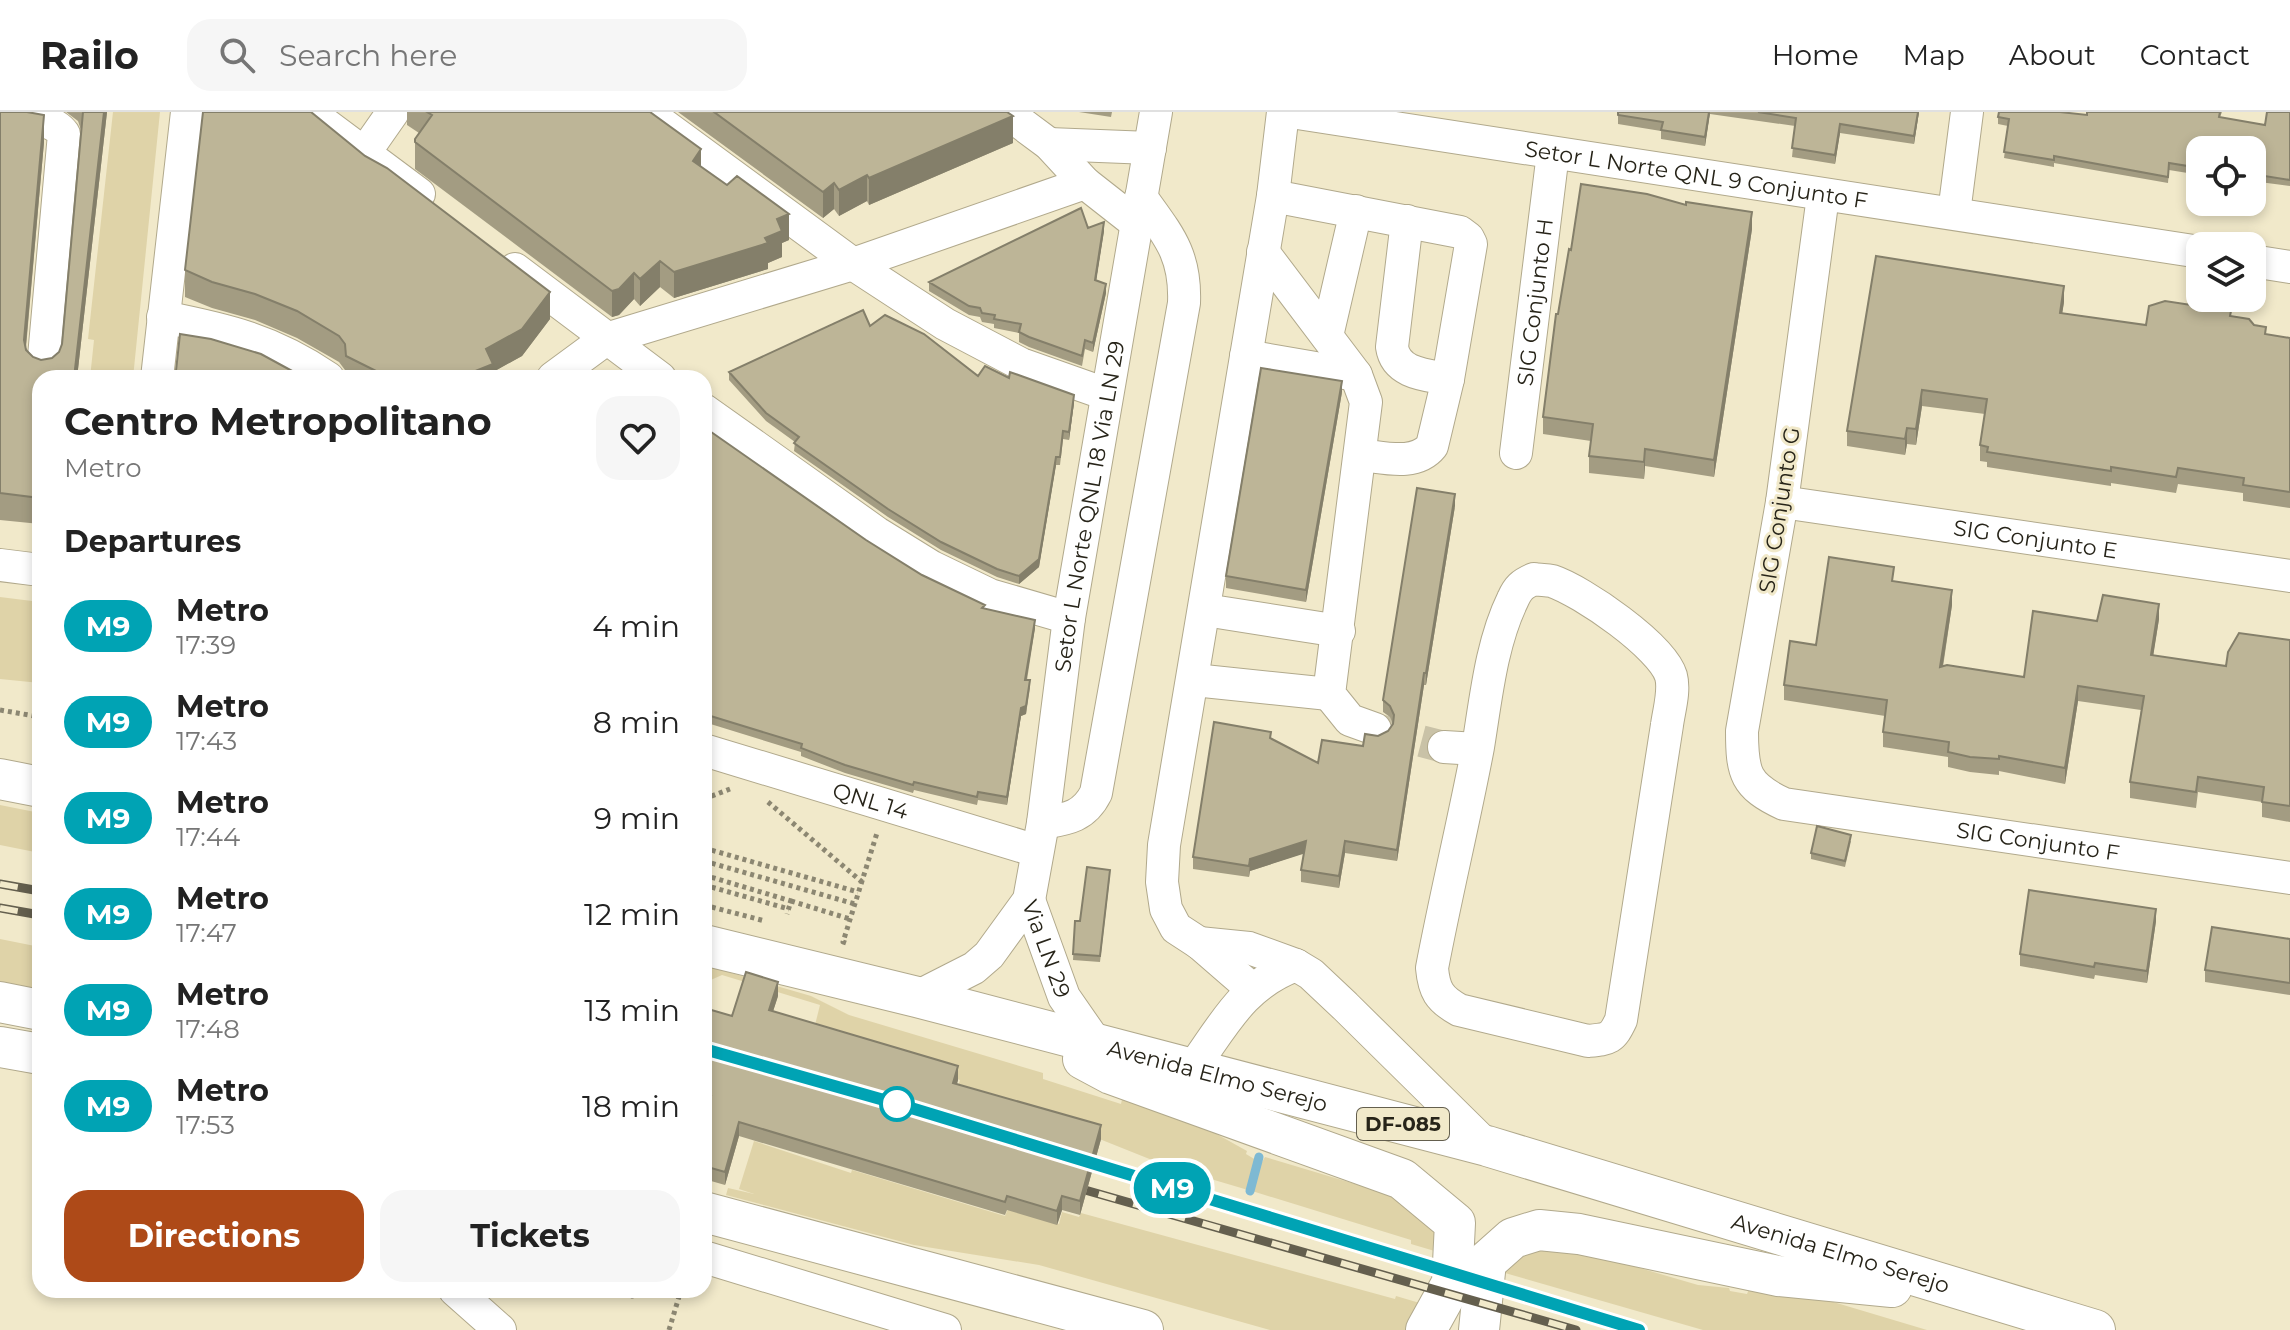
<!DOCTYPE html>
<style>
:root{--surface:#fff;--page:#f6f6f6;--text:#222;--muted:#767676;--line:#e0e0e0;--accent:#ae4a18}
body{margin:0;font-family:Montserrat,sans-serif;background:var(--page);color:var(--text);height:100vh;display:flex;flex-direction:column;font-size:30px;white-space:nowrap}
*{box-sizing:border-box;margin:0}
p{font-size:26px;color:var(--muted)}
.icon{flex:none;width:44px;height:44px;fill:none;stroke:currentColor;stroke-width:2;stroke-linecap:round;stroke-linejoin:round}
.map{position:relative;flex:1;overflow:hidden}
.panel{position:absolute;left:32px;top:258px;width:680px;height:928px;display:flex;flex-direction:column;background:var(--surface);border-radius:24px;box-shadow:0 4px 12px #0003}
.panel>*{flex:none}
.badge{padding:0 16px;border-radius:26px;font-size:28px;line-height:52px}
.controls{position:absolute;left:2186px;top:24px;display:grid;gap:16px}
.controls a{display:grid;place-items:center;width:80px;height:80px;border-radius:16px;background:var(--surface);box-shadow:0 4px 12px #0003;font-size:40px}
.map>.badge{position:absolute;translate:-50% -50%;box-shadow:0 0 0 4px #fff}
h2{padding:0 32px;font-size:30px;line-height:72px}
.round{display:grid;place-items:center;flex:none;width:84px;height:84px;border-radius:24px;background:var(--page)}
.summary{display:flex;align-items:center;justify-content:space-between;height:136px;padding:0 32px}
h1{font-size:38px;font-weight:700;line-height:60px}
.primary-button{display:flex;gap:16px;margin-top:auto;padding:16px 32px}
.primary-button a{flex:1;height:92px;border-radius:24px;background:var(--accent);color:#fff;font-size:32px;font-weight:700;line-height:92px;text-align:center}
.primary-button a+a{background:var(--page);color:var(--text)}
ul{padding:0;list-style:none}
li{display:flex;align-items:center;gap:24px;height:96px;padding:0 32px}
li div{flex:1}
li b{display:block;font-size:30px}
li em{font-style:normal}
li .badge{min-width:88px;font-weight:700;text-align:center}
header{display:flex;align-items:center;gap:48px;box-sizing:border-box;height:112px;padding:0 40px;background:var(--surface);border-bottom:2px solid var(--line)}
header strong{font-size:38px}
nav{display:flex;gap:44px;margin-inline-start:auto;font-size:28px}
.search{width:560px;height:72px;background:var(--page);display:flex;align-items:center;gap:20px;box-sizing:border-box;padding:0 28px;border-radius:24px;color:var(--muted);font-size:30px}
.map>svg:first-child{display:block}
</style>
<header>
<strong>Railo</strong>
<div class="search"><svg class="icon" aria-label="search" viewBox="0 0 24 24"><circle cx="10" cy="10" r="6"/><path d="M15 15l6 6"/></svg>Search here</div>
<nav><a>Home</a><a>Map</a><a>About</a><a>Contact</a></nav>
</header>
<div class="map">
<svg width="2290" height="1218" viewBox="0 0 2290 1218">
<rect width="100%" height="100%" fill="#f1e9ca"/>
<path fill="#dfd3a8" d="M113,0H160L133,266H90L94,228L88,227Z
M0,485L40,490V571L0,567Z
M0,693L40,701V741L0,733Z
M0,827L40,835V891L0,882Z
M704,853L811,884L849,903L1043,961V967L1121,992L1123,983L1195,1010L1247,1039L1246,1042L1256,1048L1248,1078L1167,1054L1102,1028L955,984L960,968L814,917L820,893L722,863L704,871Z
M754,1029L851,1061L852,1058L1005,1104L1008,1097L1059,1112L1062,1100L1079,1105L1081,1101L1395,1187L1396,1184L1423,1192L1410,1218H1270L1039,1153L914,1133L726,1083L728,1076L754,1082L739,1077Z
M1265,1045L1412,1089L1433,1101L1438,1140L1411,1132V1128L1252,1079L1259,1049L1262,1050Z
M1554,1131L1698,1173L1729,1176L1730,1179L1747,1182L1749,1177L1830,1189L1927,1218H1703L1498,1159L1501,1151Z"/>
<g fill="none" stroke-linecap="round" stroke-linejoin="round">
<path stroke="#7eb9d3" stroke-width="9" d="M1250,1079L1259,1045"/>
<path stroke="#c9c2a7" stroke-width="32" stroke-dasharray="32 16" stroke-linecap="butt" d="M1375,617L1444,635"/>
<g stroke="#b1a98c" stroke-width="34">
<g id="minor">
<path d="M309,0L419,82"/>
<path d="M646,0L853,152L945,212L1021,252L1106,282"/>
<path d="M1006,0L1049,32L1085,71L1136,111"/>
<path id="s1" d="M1291,0L2200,140"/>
<path d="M0,4C21,6 51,4 64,22L43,256"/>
<path d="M1049,32L1150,36"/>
<path d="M365,40L393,0"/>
<path d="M1273,84L1460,120L1468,126L1471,132L1448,267L1432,334C1415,355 1383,345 1360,343"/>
<path id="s2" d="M1823,84L1782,390L1742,619C1742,661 1745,674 1784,692L2290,766"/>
<path d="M1954,101L1967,0"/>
<path d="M1407,109L1392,235C1396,262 1427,263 1448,267"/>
<path d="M1263,140L1356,263L1366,290L1329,582L1350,608L1375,617"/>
<path d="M2252,149L2290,155"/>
<path d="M515,157L660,266"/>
<path d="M163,205C228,218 272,228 328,266"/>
<path d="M1327,224L1356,99"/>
<path d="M1246,244L1356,263"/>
<path d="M157,266L187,0"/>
<path d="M553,266L606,227L853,152L1085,71"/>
<path d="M704,298L877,421L932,455L990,483L1069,506"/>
<path id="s3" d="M1516,341L1553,41"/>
<path id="s4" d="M1782,390L2290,464"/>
<path d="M0,453L40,458"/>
<path d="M1534,467C1539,468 1546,468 1552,469C1582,479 1662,534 1671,564C1675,579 1669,598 1667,613L1621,908C1612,927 1609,927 1588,929L1459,898C1439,887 1434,878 1432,856C1446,782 1464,709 1478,635C1486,586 1491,532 1513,487C1518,476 1522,472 1534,467Z"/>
<path d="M1205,498L1339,519"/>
<path d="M1194,568L1329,582"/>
<path d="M1444,635L1477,637"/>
<path id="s5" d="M704,638L1037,739"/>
<path d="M1043,711C1067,707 1084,705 1096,681L1184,191C1186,142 1168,123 1141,85"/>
<path id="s6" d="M1029,788L1064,885L1096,931"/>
<path d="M1199,831L1249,836L1296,853"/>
<path d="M1252,877L1199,831L1176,816L1166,797L1162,770L1164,733L1273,84L1283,0"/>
<path id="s7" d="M917,885L974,856L989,843L1029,788L1043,711L1069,506L1156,0"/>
<path d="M1192,957C1224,913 1242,873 1296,853L1311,862L1345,894L1487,1034"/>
<path d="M704,1145L945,1218"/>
<path d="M455,1178L500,1218"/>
</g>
</g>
<g stroke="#b1a98c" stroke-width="42">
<g id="major">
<path d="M0,667L40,675"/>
<path id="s8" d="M704,833L917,885L1487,1034L2095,1218"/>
<path d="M0,890L40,898"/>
<path d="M0,935L40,942"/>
<path d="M1083,947L1111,962L1402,1067L1455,1111L1452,1171L1426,1218"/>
<path d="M704,1100L1143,1218"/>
<path d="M1479,1218L1486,1150L1513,1126L1539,1118L1579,1122L1778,1164L1892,1175"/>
</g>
</g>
<path stroke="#8c8772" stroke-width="5" stroke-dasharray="4 4" stroke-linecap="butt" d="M0,598L40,605
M704,687L730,677
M768,690L862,770
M704,736L858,780
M704,749L855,792
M704,763L791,789L787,802
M704,773L789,797
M791,789L850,807
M704,793L765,809
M846,831L843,830L877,721
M608,1178L632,1184L651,1178
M669,1218L681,1178"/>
<use href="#minor" stroke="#fff" stroke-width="32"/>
<use href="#major" stroke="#fff" stroke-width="40"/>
<g stroke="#645f4e" stroke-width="9">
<path id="rail" d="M0,772L40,779
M0,796L40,803
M1072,1046L1639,1218
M1064,1072L1576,1218"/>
</g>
<use href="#rail" stroke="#f1e9ca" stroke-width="6" stroke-dasharray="18" stroke-linecap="butt"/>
</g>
<path fill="#a39c82" d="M0,0L44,30L26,236L33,245L41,248L52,246L59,240L62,232L81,18L78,9L66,0H107L77,266H40V412L0,408Z
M407,0H650L701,54L789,128L782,131V145L768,151V157L674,186L660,175L640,194L634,187L619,203L612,205L415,57V27L419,21L407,13Z
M678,0H1007L1013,31L869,93L867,89L839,104L834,97L823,106Z
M1079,0H1112L1111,5Z
M1618,0H1919L1914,32L1840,21L1835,52L1792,45L1795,14L1710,2L1705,34L1661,27V19L1618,12Z
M2087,0H2222L2220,5L2265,13L2290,0V74L2252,69V38H2200V63L2169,58L2168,71L2054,51V55L2004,46L2008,14L1998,12V5L2087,3Z
M1686,93L1752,117L1714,365L1645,354L1644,367L1589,361V344L1591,329L1543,322V305L1558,202L1571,138Z
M1088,116L1104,119L1096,168L1106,181L1093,240L1085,237L1082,254L1029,235L1019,230V221L994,216V212L982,210L980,205L969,203L929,179V170Z
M185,158L550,207L522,244L493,260V266H346L345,258L339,250L297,226L255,208L212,196L185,185Z
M2064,190L2062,201L2146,213L2231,204L2254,213L2266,222L2290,226V396L2243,389V381L2178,372L2176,381L2111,371V374L1987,355V350L1980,349V333L1985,302L1922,294L1916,333L1907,332L1905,343L1847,334V319Z
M870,214L978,264L1009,266L1074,291L1069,328L1063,327L1060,353H1056L1039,455L1019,472L997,465L941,438L888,405L794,339L795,330L766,309L729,268V260Z
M1342,280L1306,490L1226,476V464Z
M704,315L866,428L922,463L985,497L1035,516L1027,568L1030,576L1026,602L1021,604L1007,693L978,688L977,693L914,678L913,681L845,661L801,644V640L704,610Z
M1455,394L1426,573H1424L1397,749L1345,741L1339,776L1301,770V758L1304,741L1250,759L1249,765L1193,757V745L1271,627L1318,651L1363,634L1388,619L1393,612L1390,605L1383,600V588Z
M1894,469L1952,493L1943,555L2024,565L2097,509L2159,507L2153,543L2226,554L2290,528V710L2262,705V690L2198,680L2196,696L2130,686V670L2141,598L2078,589L2065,672L1999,659V663L1970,660L1948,655V645L1883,635V620L1885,604L1784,588V573L1816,533Z
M1851,729L1845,755L1811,747V741Z
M1110,764L1100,850L1073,848L1075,809H1080Z
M2156,809L2147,871L2095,863L2094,867L2020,854V842Z
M2290,827V883L2205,870V858Z
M778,884L773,899L958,968L957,972L1101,1027L1080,1103L1062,1098L1057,1113L1007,1098L1005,1103L739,1024L725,1073L704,1067V1010L708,997L704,996V912L732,904Z"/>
<path fill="#847f6a" d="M104,0H107L77,266H74Z
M1709,0H1710L1705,34V25Z
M1918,0H1919L1914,32V24Z
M44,3V30L24,254V228Z
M1013,4V31L869,93V66Z
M1840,12V21L1835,52V43Z
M701,37V64L693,49Z
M867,63V89L839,104V78Z
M834,71V97L823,106V80Z
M1752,100V117L1714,365V348Z
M789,102V128L782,131V145L768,151V157L674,186V160L777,107Z
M1104,110V119L1095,177V168Z
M660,149V175L640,194V167Z
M634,161V187L619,203L612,205V179Z
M1106,172V181L1093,240V231Z
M2064,174V190L2060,216V201Z
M550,180V207L522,244L493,260V266H458L486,237Z
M1342,269V280L1306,490V478Z
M1922,278V294L1916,333V317Z
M1074,283V291L1069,328V320Z
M1907,316V332L1905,343V327Z
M1645,337V354L1644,367V350Z
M1056,345V353L1039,455L1019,472V464Z
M1455,382V394L1426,573V561Z
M1952,478V493L1940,571V555Z
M2159,492V507L2151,558V543Z
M1035,508V516L1025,576V568Z
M1424,561V573L1397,749V738Z
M1030,568L1026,602L1021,604L1007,693V685L1021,596Z
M2078,574V589L2065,672V656Z
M1306,729V741L1250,759L1249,765L1250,747Z
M1345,729V741L1339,776V764Z
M2156,797V809L2147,871V859Z
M778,870V884L769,912V898Z
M958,954V968L953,984V971Z
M739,1010V1024L725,1073V1060Z
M1101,1013V1027L1080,1103V1089Z
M1062,1084V1098L1057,1113V1099Z"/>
<path fill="#bdb597" stroke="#847f6a" stroke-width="2" d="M0,0H27L44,3L24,228L26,238L33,245L41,248L52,246L59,240L62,232L83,0H104L74,266H40V386L0,381Z
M203,0H311L365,44L387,56L550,180L522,217L486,237L493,252L458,266H390L346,244L345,232L339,224L297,199L255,182L212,170L185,158Z
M427,0H650L701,37L693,49L727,73L737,64L789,102L777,107L782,119L765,126L768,131L674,160L660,149L640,167L634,161L619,177L612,179L415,30V27L432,3Z
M714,0H1007L1013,4L869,66L867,63L839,78L834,71L823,80Z
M1618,0H1709L1705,25L1661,18L1663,10L1618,3Z
M1758,0H1918L1914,24L1840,12L1835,43L1792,36L1796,6Z
M1999,0H2060L2087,3V0H2220L2219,5L2265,13L2267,0H2290V68L2252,62V38H2200V56L2169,51L2168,65L2054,44V48L2004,40L2009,7L1998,5Z
M1581,72L1647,82L1686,93V90L1752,100L1714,348L1645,337L1644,350L1589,344L1593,312L1543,305L1556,202H1558L1569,137L1571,138Z
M1081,96L1088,116L1104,110L1095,168L1106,172L1093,231L1085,228L1082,244L1029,225L1019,220L1021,212L994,207L995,203L982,201L980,196L969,194L929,170Z
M1876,144L2064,174L2060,201L2146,213L2149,194L2165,189L2231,199L2230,204L2249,207L2254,213L2266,215L2265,222L2290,226V380L2243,373L2244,366L2178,356L2176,365L2111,355V359L1987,340L1988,335L1980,333L1987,287L1922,278L1916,317L1907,316L1905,327L1847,319Z
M863,198L870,214L885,203L924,222L978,264L985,254L1009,266L1010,260L1074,283L1069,320L1063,319L1060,345H1056L1039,447L1019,464L997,457L941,430L888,397L794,331L799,325L766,301L729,260Z
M180,222L211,227L261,242L305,266H172L176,259Z
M1261,256L1342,269L1306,478L1226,464Z
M704,315L866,428L922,463L985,493L982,496L1035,508L1025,568H1030L1026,594L1021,596L1007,685L978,680L977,685L914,670L913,673L845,653L801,636L802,632L704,602Z
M1417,376L1455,382L1426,561H1424L1397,738L1345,729L1339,764L1301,758L1306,729L1250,747L1249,754L1193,745L1214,610L1271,620L1270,626L1318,651L1322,628L1363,634L1365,622L1378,624L1388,619L1393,612L1394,603L1390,594L1383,588Z
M1829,445L1894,455L1892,469L1952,478L1940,555L1947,553L2024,565L2033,499L2097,509L2103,483L2159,492L2151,543L2226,554L2228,540L2239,521L2290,528V694L2262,690L2264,675L2198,665L2196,680L2130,670L2144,584L2078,574L2065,656L1999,644V647L1970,645L1948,640L1949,630L1883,620L1887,588L1784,573L1790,529L1816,533Z
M1817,714L1851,723L1845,749L1811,741Z
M1087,755L1110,758L1100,844L1073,842L1075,809H1080Z
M2029,778L2156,797L2147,859L2095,851L2094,855L2020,842Z
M2212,815L2290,827V871L2205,858Z
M746,860L778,870L769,898L958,954L953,971L1101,1013L1080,1089L1062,1084L1057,1099L1007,1084L1005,1090L739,1010L725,1060L704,1054V1010L711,984L704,982V912L708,897L732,904Z"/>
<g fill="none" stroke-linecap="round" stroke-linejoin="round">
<g stroke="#fff" stroke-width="18">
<path id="line" d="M704,937L898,992L1639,1218"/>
</g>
<use href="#line" stroke="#00a3b4" stroke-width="12"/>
</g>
<circle fill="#fff" stroke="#00a3b4" stroke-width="4" cx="897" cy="992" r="16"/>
<g text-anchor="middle" stroke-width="6" stroke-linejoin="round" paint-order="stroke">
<rect fill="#f1e9ca" stroke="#645f4e" stroke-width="2" x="1357" y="996" width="92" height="32" rx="6"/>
<g font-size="20" font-weight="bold" fill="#272419">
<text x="1403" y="1019">DF-085</text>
</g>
<g font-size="22" fill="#272419" stroke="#f1e9ca">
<text dy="8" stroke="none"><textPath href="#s1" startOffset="410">Setor L Norte QNL 9 Conjunto F</textPath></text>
<text dy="8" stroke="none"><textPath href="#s3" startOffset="152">SIG Conjunto H</textPath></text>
<text dy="8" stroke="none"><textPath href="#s7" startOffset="550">Setor L Norte QNL 18 Via LN 29</textPath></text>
<text transform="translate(1779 398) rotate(-81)" y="8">SIG Conjunto G</text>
<text dy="8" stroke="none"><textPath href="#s4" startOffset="256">SIG Conjunto E</textPath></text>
<text dy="8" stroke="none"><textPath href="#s5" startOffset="174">QNL 14</textPath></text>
<text dy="8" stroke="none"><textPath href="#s2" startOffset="890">SIG Conjunto F</textPath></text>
<text dy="8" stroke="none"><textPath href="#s6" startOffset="52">Via LN 29</textPath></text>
<text dy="8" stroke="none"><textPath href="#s8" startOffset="530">Avenida Elmo Serejo</textPath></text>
<text dy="8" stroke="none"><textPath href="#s8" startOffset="1178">Avenida Elmo Serejo</textPath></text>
</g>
</g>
</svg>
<div class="controls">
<a><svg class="icon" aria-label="locate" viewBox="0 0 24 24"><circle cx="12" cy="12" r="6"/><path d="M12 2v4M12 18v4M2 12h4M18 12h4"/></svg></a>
<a><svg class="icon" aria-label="layers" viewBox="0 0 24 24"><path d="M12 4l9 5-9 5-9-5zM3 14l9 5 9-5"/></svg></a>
</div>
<b class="badge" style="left:1172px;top:1076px;background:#00a3b4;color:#fff">M9</b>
<section class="panel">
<div class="summary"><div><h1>Centro Metropolitano</h1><p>Metro</p></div><a class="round"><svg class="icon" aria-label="heart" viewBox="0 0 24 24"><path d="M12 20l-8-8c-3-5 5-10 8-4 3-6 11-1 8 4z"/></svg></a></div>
<h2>Departures</h2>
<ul>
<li><span class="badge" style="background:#00a3b4;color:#fff">M9</span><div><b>Metro</b><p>17:39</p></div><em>4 min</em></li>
<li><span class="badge" style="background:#00a3b4;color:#fff">M9</span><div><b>Metro</b><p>17:43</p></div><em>8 min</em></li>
<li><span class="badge" style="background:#00a3b4;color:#fff">M9</span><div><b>Metro</b><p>17:44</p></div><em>9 min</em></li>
<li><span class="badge" style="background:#00a3b4;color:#fff">M9</span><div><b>Metro</b><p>17:47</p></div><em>12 min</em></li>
<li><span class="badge" style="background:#00a3b4;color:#fff">M9</span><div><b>Metro</b><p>17:48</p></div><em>13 min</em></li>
<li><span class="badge" style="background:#00a3b4;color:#fff">M9</span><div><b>Metro</b><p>17:53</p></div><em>18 min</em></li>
</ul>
<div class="primary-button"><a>Directions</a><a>Tickets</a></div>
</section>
</div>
